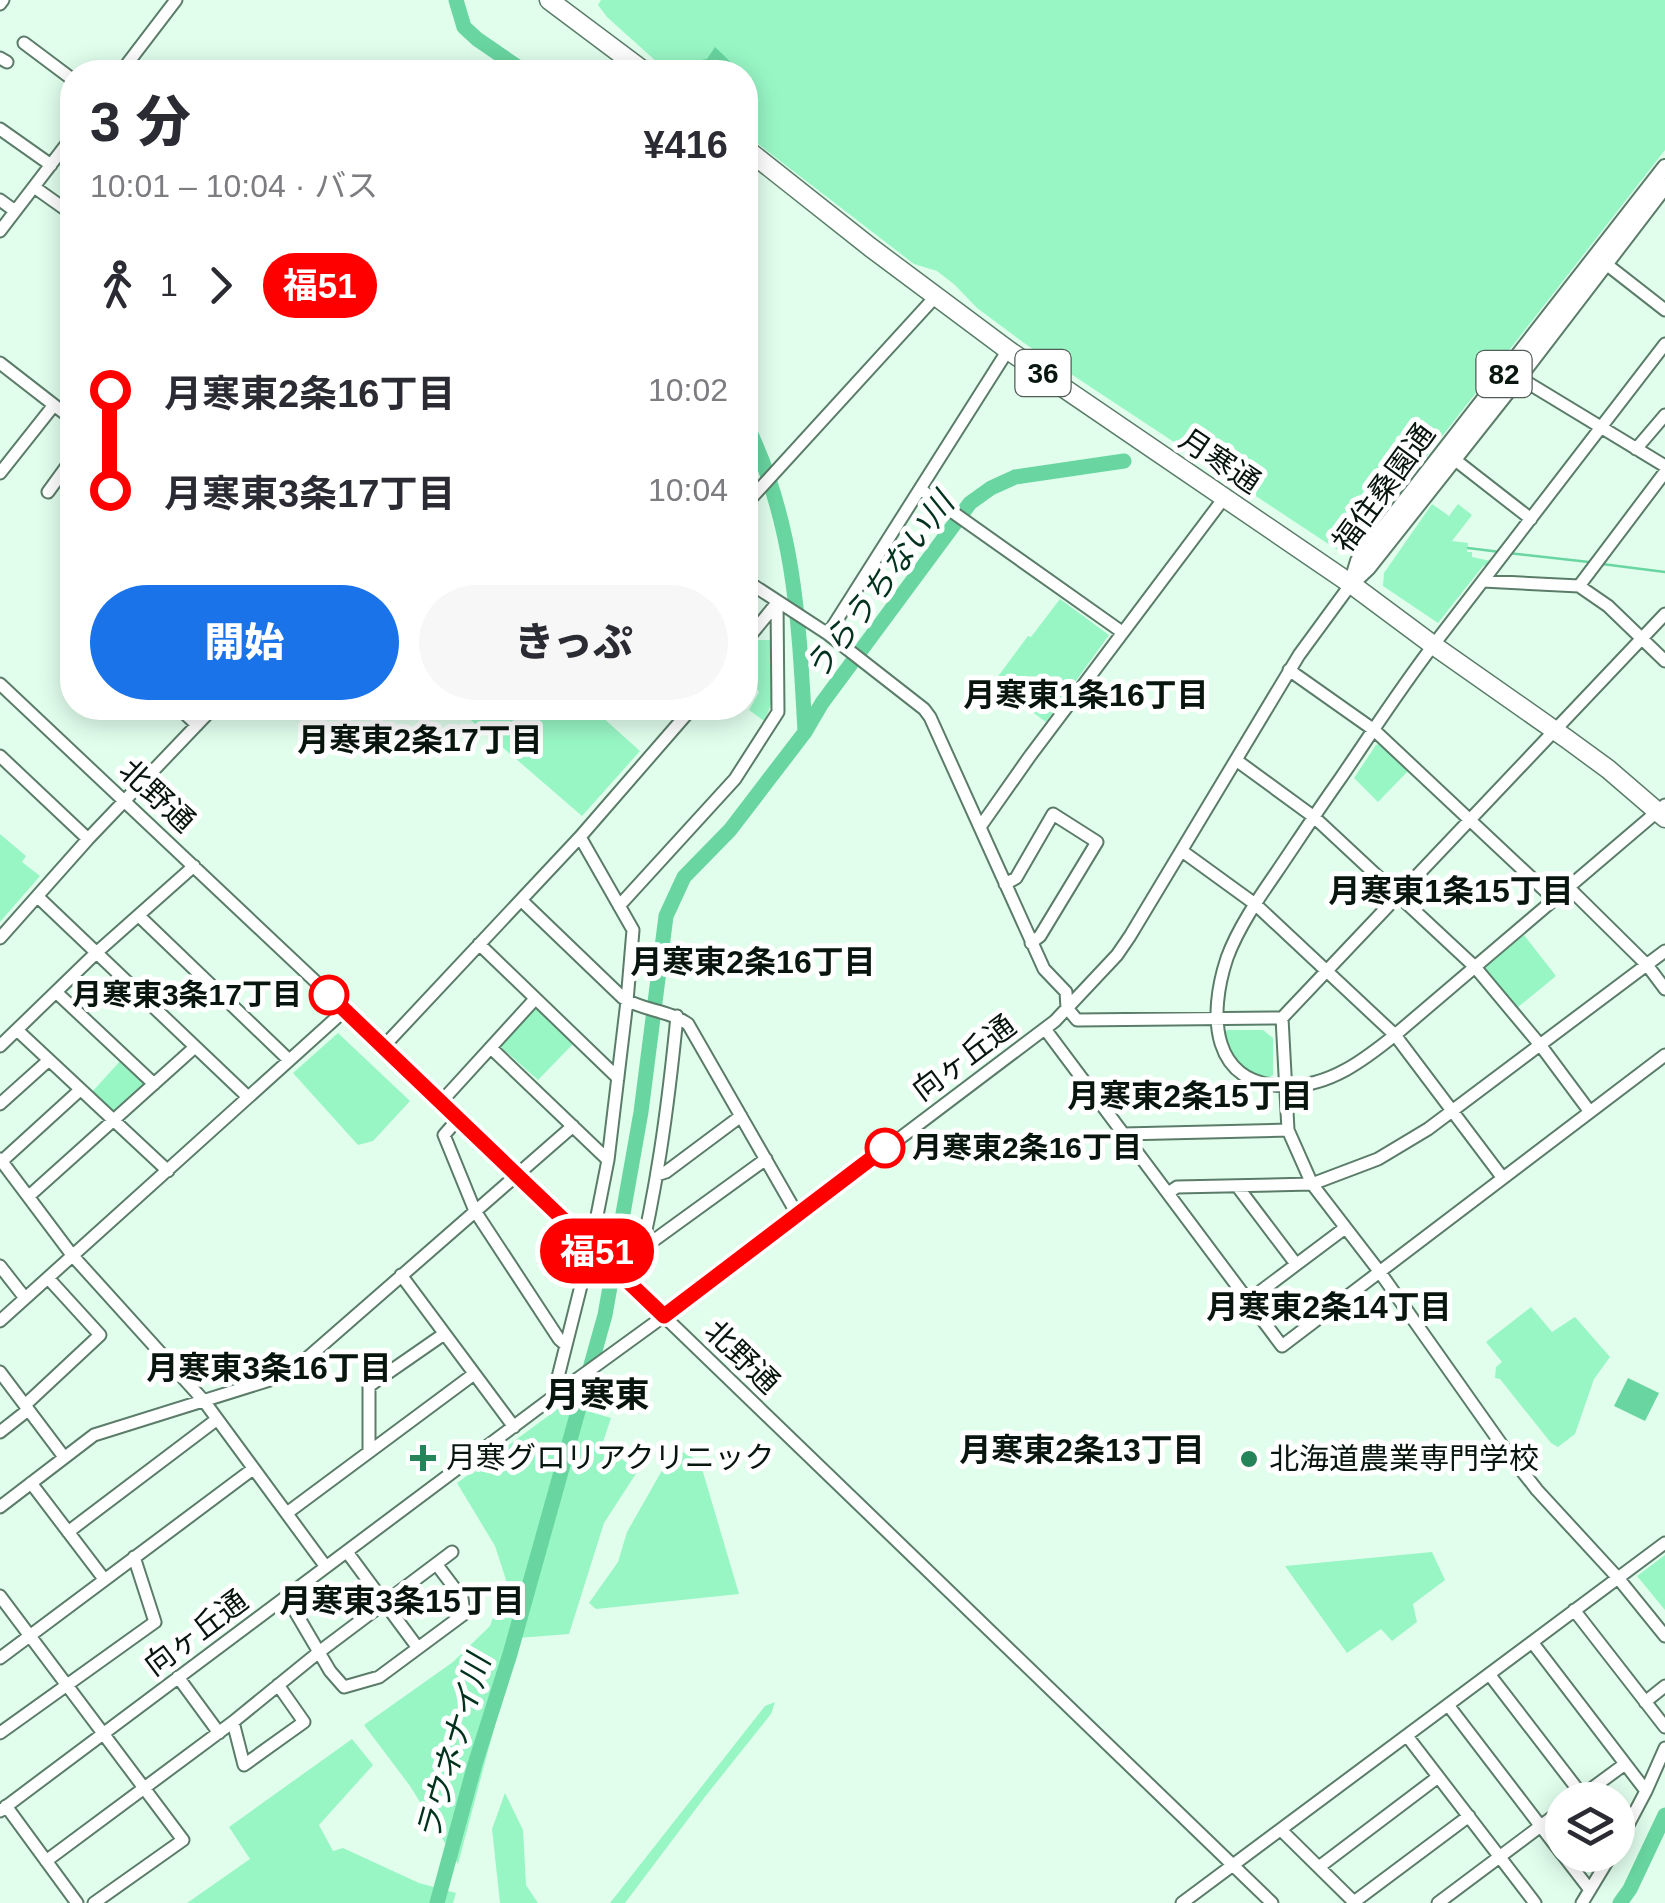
<!DOCTYPE html>
<html lang="ja">
<meta charset="utf-8">
<style>
:root{--surface:#fff;--page:#f7f7f7;--text:#2b2b33;--muted:#7c7c81;--accent:#1a73e8}
body{margin:0;font-family:Arial,"Noto Sans JP",sans-serif;background:var(--page);color:var(--text);height:100vh;display:flex;flex-direction:column;font-size:38px;white-space:nowrap}
*{box-sizing:border-box;margin:0}
p{font-size:32px;color:var(--muted)}
.icon{flex:none;width:55px;height:55px;fill:none;stroke:currentColor;stroke-width:2;stroke-linecap:round;stroke-linejoin:round}
.map{position:relative;flex:1;overflow:hidden}
.panel{position:absolute;left:60px;top:60px;width:698px;height:660px;display:flex;flex-direction:column;background:var(--surface);border-radius:40px;box-shadow:0 5px 25px #0003}
.panel>*{flex:none}
.badge{padding:0 20px;border-radius:32px;font-size:35px;line-height:65px}
.fabs{position:absolute;left:1545px;top:1782px;display:grid;gap:20px}
.fabs a{display:grid;place-items:center;width:90px;height:90px;border-radius:50%;background:var(--surface);box-shadow:0 5px 25px #0003;font-size:50px}
.map>.badge{position:absolute;translate:-50% -50%;box-shadow:0 0 0 5px #fff}
.legs{display:flex;align-items:center;gap:15px;height:110px;padding:0 30px;font-size:32px}
.legs p{margin-inline-start:auto}
.headline{display:flex;align-items:center;justify-content:space-between;height:170px;padding:0 30px}
h1{font-size:55px;font-weight:800;line-height:75px}
.cta{display:flex;gap:20px;margin-top:auto;padding:20px 30px}
.cta a{flex:1;height:115px;border-radius:60px;background:var(--accent);color:#fff;font-size:40px;font-weight:800;line-height:115px;text-align:center}
.cta a+a{background:var(--page);color:var(--text)}
ul{padding:0 30px;list-style:none}
li{display:flex;align-items:center;gap:35px;height:100px;font-size:38px}
li i{display:grid;place-items:center;width:15px;height:100%;margin:0 12px;background:currentColor}
li i::after{content:'';width:25px;height:25px;margin:-12px;border:8px solid;border-radius:50%;background:var(--surface)}
li p{margin-inline-start:auto}
li:first-child i{background:linear-gradient(#0000 50%,currentColor 0)}
li:last-child i{background:linear-gradient(currentColor 50%,#0000 0)}
.map>svg:first-child{display:block}
</style>
<div class="map">
<svg width="1665" height="1903" viewBox="0 0 1665 1903">
<rect width="100%" height="100%" fill="#e1feed"/>
<path fill="#98f6c5" d="M601,0H1665V150L1355,548L1339,551L1024,343L977,308L955,285L937,271L914,264L745,134V72H668L607,17L598,5Z
M1432,504L1449,516L1458,504L1472,515L1452,541L1468,543L1467,552H1472V557L1491,561L1488,565L1483,566L1438,623L1383,586L1384,573Z
M1060,599L1109,635L1046,722L993,683L1028,636L1031,637Z
M755,640H772C773,667 778,697 764,721L749,710L759,692C746,669 739,665 755,640Z
M457,708H592L640,751L582,816Z
M1382,743L1409,770L1378,802L1354,778L1376,745Z
M0,834L26,856L22,862L40,876L0,922Z
M1524,935L1556,976L1517,1008L1484,967Z
M534,1007H538L574,1043L538,1080L501,1047V1044Z
M1227,1030H1263L1273,1038V1075L1268,1079C1243,1072 1232,1060 1223,1036Z
M338,1033L410,1101L373,1141L358,1145L293,1073Z
M122,1059L149,1084L115,1114L92,1092Z
M1531,1307L1552,1332L1575,1317L1610,1357L1594,1379L1575,1434L1558,1447L1551,1443L1500,1379L1495,1378L1496,1367L1502,1362L1486,1342Z
M559,1408L587,1411L611,1418L603,1442L637,1472L604,1523L569,1634L518,1638L458,1864L410,1786L364,1725L453,1662L490,1626L506,1580L495,1546L457,1483Z
M678,1449L700,1462L739,1594L596,1609L589,1603L618,1562L627,1532L673,1451Z
M1432,1552L1445,1580L1413,1604L1417,1622L1392,1641L1381,1629L1347,1653L1285,1566Z
M1665,1555V1610L1637,1576Z
M775,1702L771,1714L704,1798L625,1903H610L765,1706Z
M352,1739L373,1765L319,1825L333,1851L343,1848L419,1883L456,1893L453,1903H187L250,1859L229,1827Z
M505,1793L523,1830L526,1885L538,1903H500L492,1829Z"/>
<path fill="#69d6a1" d="M715,47L740,71L741,72H707L696,61L707,59Z
M1628,1378L1659,1393L1645,1421L1614,1406Z"/>
<g fill="none" stroke-linecap="round" stroke-linejoin="round">
<path stroke="#69d6a1" stroke-width="2.5" d="M1468,548L1500,552
M1508,553L1589,562
M1602,564L1665,572"/>
<path stroke="#69d6a1" stroke-width="15" d="M456,0L464,27L477,39L525,72
M745,422C795,521 799,623 805,732
M437,1903L475,1764L510,1654L605,1315L641,1112L666,916L684,877L730,830L805,732L822,703L970,503L991,488L1015,477L1124,461
M1620,1903L1630,1889L1665,1815"/>
<g stroke="#5b7c69" stroke-width="15">
<path id="minor" d="M0,4L3,0
M24,43L72,79
M0,58L7,62
M121,72L176,0
M0,129L51,165
M34,187L72,214
M0,200L15,211
M0,231L72,137
M1601,260L1665,310
M1665,344C1589,444 1511,543 1435,643C1401,687 1371,734 1340,779C1318,810 1297,842 1276,873C1258,899 1238,928 1227,958C1208,1015 1210,1087 1288,1086C1330,1086 1364,1060 1395,1035L1665,805
M0,363L72,419
M1515,375L1665,466
M1636,449L1665,415
M1454,459L1531,519
M0,473L54,405
M920,489L1122,632
M48,492L72,459
M745,505L936,296
M745,580L828,634L924,709L930,717L1044,969L1066,992L1067,1008L1077,1020L1282,1018L1288,1130L1312,1184L1379,1271L1504,1448L1537,1490L1618,1578L1665,1636
M1483,581L1579,586L1608,606L1665,661
M1579,586L1665,472
M828,634L1008,350
M745,642L777,603
M1289,670L1374,730L1555,900
M0,684L384,1046L1272,1903
M179,708L197,725
M0,756L88,839
M1236,760L1314,817L1475,967L1541,1046L1590,1112
M980,827L1030,756L1224,498
M1182,851L1255,904L1395,1035L1502,1177
M1005,884L1016,878L1053,814L1097,842L1040,936L1031,943
M1569,888L1647,965L1665,989
M38,897L248,1097
M521,900L623,998C643,1011 669,1010 688,1024L797,1214
M619,906L735,779L778,712L777,602
M139,916L289,1060
M0,938L88,839L213,708
M479,944L618,1078
M56,992L154,1084
M1282,1018L1665,614
M1045,1029L1282,1346L1665,1055
M17,1030L168,1171
M0,1046L96,953L194,866
M384,1046L580,837L692,708
M491,1048L608,1160
M441,1102L535,999
M0,1104L49,1060
M458,1119L444,1135L475,1211L559,1339L566,1345
M1123,1134L1288,1130
M0,1159L72,1255L204,1401L326,1567
M2,1161L80,1090
M657,1175L666,1172L741,1116
M1237,1186L1296,1264
M1168,1193L1177,1187L1312,1184L1378,1159L1428,1129L1665,951
M29,1196L195,1047
M644,1245L653,1241L766,1159
M0,1266L25,1298
M401,1275L514,1427
M633,1286C656,1197 668,1108 677,1016
M1249,1300L1345,1228
M0,1321L345,1010
M0,1372L64,1457
M553,1397L591,1246L608,1160L627,1001L633,930L580,837
M25,1405L100,1335L48,1278
M0,1432L28,1410
M369,1452V1386L444,1334
M31,1483L104,1579
M0,1507L94,1435L289,1374L573,1126
M287,1513L474,1374
M68,1532L216,1420
M347,1552L418,1648
M0,1596L183,1840L94,1903
M286,1596L330,1671L344,1687L379,1677L464,1614L462,1598L437,1565
M1574,1610L1665,1727
M1532,1642L1646,1791
M0,1658L253,1469
M1489,1674L1582,1795
M178,1677L219,1733
M1645,1702L1665,1686
M1448,1705L1562,1854
M233,1722L244,1765L304,1722L278,1685
M0,1733L155,1622L134,1557
M1407,1736L1535,1903
M1576,1800L1625,1764
M6,1806L77,1903
M0,1811L565,1388L682,1303L1055,1021L1117,955L1130,936L1299,655L1351,584
M1281,1830L1355,1903
M1618,1844L1646,1791L1665,1748
M1563,1855L1590,1890
M46,1861L233,1722L319,1652L452,1552
M1319,1867L1438,1777
M1354,1902L1469,1816
M1182,1903L1665,1543
M1438,1903L1562,1810
M1582,1903L1611,1855"/>
</g>
<g stroke="#5b7c69" stroke-width="18">
<path id="major" d="M1351,584L1358,561L1665,167
M1351,584L1368,568L1519,377L1665,186"/>
</g>
<g stroke="#5b7c69" stroke-width="21">
<path id="highway" d="M549,0L645,72
M745,148L870,247L1008,350L1351,584L1433,645L1567,739L1608,769L1665,818"/>
</g>
<use href="#minor" stroke="#fff" stroke-width="11"/>
<use href="#major" stroke="#fff" stroke-width="14"/>
<use href="#highway" stroke="#fff" stroke-width="18"/>
</g>
<g fill="none" stroke-linecap="round" stroke-linejoin="round">
<g stroke="#fff" stroke-width="22">
<path id="line-1" d="M329,995L664,1316L885,1148"/>
</g>
<use href="#line-1" stroke="#f00" stroke-width="15"/>
</g>
<g fill="#fff" stroke="#f00" stroke-width="5">
<circle cx="329" cy="995" r="18"/>
<circle cx="885" cy="1148" r="18"/>
</g>
<g fill="#26845b" stroke="#fff" stroke-width="4">
<path d="M418 1443h10v10h10v10h-10v10h-10v-10h-10v-10h10z"/>
<circle cx="1249" cy="1459" r="10"/>
</g>
<g text-anchor="middle" stroke-width="10" stroke-linejoin="round" paint-order="stroke">
<g fill="#fff" stroke="#535c57" stroke-width="2.5">
<rect x="1015.5" y="350" width="55" height="46" rx="8"/>
<rect x="1476.5" y="351" width="55" height="46" rx="8"/>
</g>
<g font-size="28" font-weight="bold" fill="#09160f">
<text x="1043" y="383">36</text>
<text x="1504" y="384">82</text>
</g>
<g font-size="30" fill="#09160f" stroke="#fff">
<text transform="translate(1220 461) rotate(34)" y="10">月寒通</text>
<text transform="translate(1384 488) rotate(-54)" y="10">福住桑園通</text>
<text transform="translate(157 796) rotate(43)" y="10">北野通</text>
<text transform="translate(964 1058) rotate(-37)" y="10">向ヶ丘通</text>
<text transform="translate(742 1357) rotate(44)" y="10">北野通</text>
<text transform="translate(196 1633) rotate(-37)" y="10">向ヶ丘通</text>
</g>
<g font-size="30" font-weight="bold" fill="#09160f" stroke="#fff" text-anchor="end">
<text x="302" y="1005">月寒東3条17丁目</text>
<text x="912" y="1158" text-anchor="start">月寒東2条16丁目</text>
</g>
<g font-size="30" fill="#09160f" stroke="#fff" text-anchor="start">
<text x="446" y="1468">月寒グロリアクリニック</text>
<text x="1269" y="1469">北海道農業専門学校</text>
</g>
<g font-size="32" font-style="italic" fill="#00321e" stroke="#fff">
<text transform="translate(879 586) rotate(-53)" y="11">うらうちない川</text>
<text transform="translate(453 1748) rotate(-74)" y="11">ラウネナイ川</text>
</g>
<g font-size="32" font-weight="bold" fill="#09160f" stroke="#fff">
<text x="1086" y="706">月寒東1条16丁目</text>
<text x="420" y="751">月寒東2条17丁目</text>
<text x="1451" y="902">月寒東1条15丁目</text>
<text x="753" y="973">月寒東2条16丁目</text>
<text x="1190" y="1107">月寒東2条15丁目</text>
<text x="1329" y="1318">月寒東2条14丁目</text>
<text x="269" y="1379">月寒東3条16丁目</text>
<text x="1082" y="1461">月寒東2条13丁目</text>
<text x="402" y="1612">月寒東3条15丁目</text>
</g>
<g font-size="35" font-weight="bold" fill="#09160f" stroke="#fff">
<text x="597" y="1407">月寒東</text>
</g>
</g>
</svg>
<div class="fabs">
<a><svg class="icon" aria-label="layers" viewBox="0 0 24 24"><path d="M12 4l9 5-9 5-9-5zM3 14l9 5 9-5"/></svg></a>
</div>
<b class="badge" style="left:597px;top:1251px;background:#f00;color:#fff">福51</b>
<section class="panel">
<div class="headline"><div><h1>3 分</h1><p>10:01 – 10:04 · バス</p></div><b>¥416</b></div>
<div class="legs"><svg class="icon" aria-label="walk" viewBox="0 0 24 24"><circle cx="13" cy="4" r="2"/><path d="M13 8l-2 6 4 7M11 14l-3 7M7 12l3-4h3l4 4"/></svg>1<svg class="icon" aria-label="forward" viewBox="0 0 24 24"><path d="M9 5l7 7-7 7"/></svg><b class="badge" style="background:#f00;color:#fff">福51</b></div>
<ul>
<li><i style="color:#f00"></i><b>月寒東2条16丁目</b><p>10:02</p></li>
<li><i style="color:#f00"></i><b>月寒東3条17丁目</b><p>10:04</p></li>
</ul>
<div class="cta"><a>開始</a><a>きっぷ</a></div>
</section>
</div>
